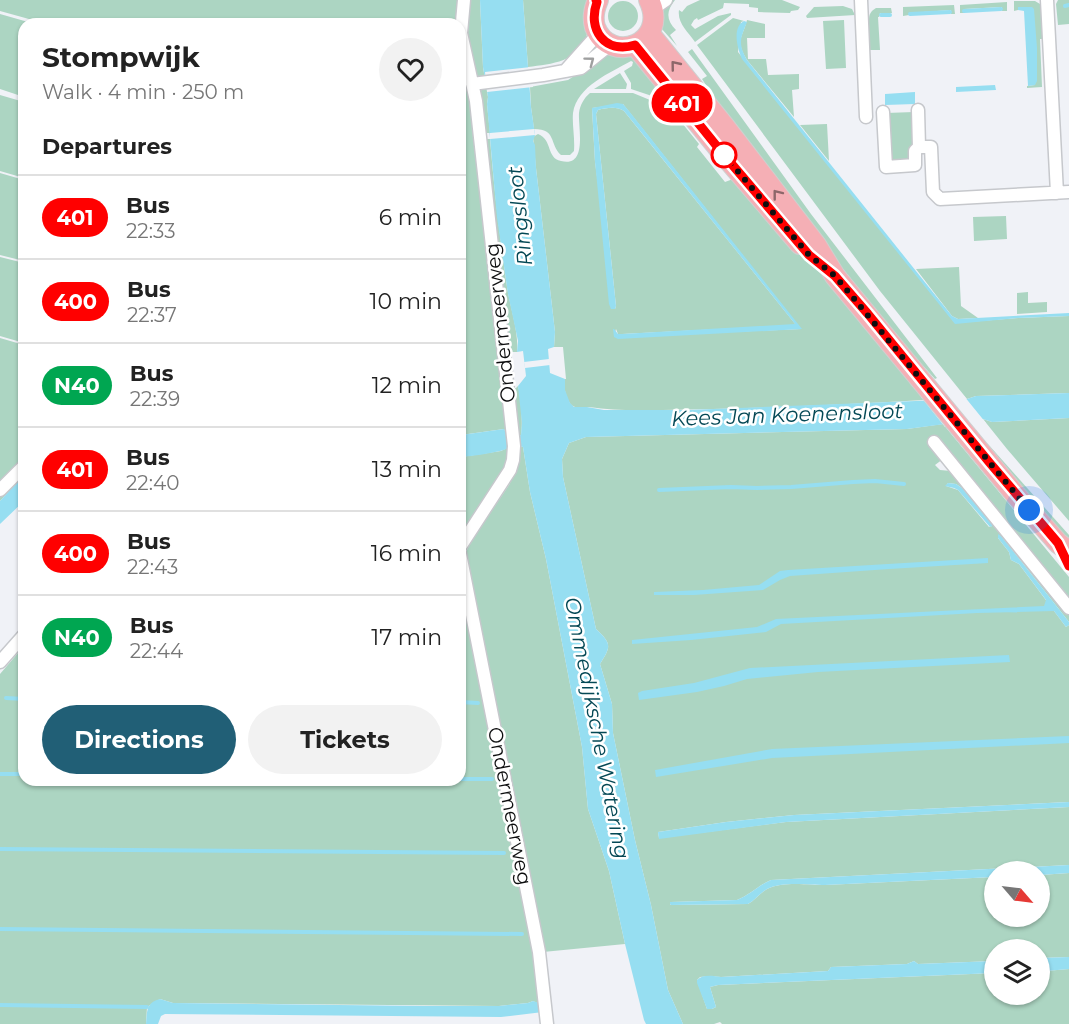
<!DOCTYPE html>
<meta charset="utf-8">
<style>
:root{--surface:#fff;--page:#f2f2f2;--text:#222;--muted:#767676;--line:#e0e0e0;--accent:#215f76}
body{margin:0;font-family:Montserrat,sans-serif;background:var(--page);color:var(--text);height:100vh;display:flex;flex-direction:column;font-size:22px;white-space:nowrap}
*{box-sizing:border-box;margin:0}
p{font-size:20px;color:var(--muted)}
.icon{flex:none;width:33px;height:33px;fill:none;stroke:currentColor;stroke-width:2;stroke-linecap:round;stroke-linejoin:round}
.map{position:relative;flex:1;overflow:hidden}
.drawer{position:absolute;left:18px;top:18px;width:448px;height:768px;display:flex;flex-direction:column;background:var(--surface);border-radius:18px;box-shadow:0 2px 4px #0004}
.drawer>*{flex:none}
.badge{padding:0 12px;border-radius:20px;font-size:21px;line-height:39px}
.needle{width:39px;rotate:118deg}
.buttons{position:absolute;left:984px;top:861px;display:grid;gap:12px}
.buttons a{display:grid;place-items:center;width:66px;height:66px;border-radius:50%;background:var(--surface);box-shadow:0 2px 4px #0004;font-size:30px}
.you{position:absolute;width:30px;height:30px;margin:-15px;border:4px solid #fff;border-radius:50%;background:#1a73e8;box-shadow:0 0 0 9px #1a73e833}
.map>.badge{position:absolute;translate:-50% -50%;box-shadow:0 0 0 3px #fff}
h2{padding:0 24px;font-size:22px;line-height:54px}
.round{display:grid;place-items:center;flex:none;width:63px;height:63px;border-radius:32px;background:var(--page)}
.summary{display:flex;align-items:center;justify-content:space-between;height:102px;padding:0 24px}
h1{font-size:28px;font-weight:700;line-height:45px}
.action{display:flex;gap:12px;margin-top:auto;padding:12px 24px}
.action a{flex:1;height:69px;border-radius:36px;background:var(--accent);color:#fff;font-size:24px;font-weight:700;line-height:69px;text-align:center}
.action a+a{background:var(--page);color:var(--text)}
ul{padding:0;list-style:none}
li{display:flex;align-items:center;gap:18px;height:84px;padding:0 24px;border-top:2px solid var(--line)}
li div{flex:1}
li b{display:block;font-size:22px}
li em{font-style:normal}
li .badge{min-width:66px;font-weight:700;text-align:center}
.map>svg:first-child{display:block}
</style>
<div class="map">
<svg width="1069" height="1024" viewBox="0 0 1069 1024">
<rect width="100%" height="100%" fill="#f0f2f7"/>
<path fill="#acd5c2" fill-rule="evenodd" d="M0,0H480L483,67L488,97L487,104L490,133H486V139H490C494,189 500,238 507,287C510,307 519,332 517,352H509L513,388H516L518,386C521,398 523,423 521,435L507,437L504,429L461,435L460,24H47L0,11Z
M523,0H588C588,11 589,23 587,34C579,62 552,64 528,67Z
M670,0H675C666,11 666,20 676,30L670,35L677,46L661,28L663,27C659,16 664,9 670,0Z
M700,0H782L800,7L798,10L791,11L790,13L758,12V8L749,7V4L724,3L723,8L698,20L697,18L694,20L691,25L695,29L718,16L731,13V15L695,42C688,32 677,23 679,10L682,12L687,6Z
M1058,0H1069V4H1065L1064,6V7H1069V24L1058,25L1056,4Z
M608 16a15 15 0 1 1 30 0a15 15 0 1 1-30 0Z
M1014,1H1035L1040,4V10H1043L1044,39H1040L1042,87L1027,88V86L1035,85L1032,7H1018V10L1014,11Z
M1007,2V11H1002V7L964,9V13H960V5Z
M954,5L955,14H951V10L909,13V15L903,16V7Z
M843,6L852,9L855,15L807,18L806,16L814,7Z
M876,8H891L892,13H880L879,17H878L880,50H867L866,20H869C869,14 871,11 876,8Z
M0,14L35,24H24V97L0,89Z
M733,18L744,21L741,22L738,52L955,323L1018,318L1069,316V393L976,396L967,399L880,291L697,45Z
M747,20L765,24V38H747L748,59H766L768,75L799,74V89L792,90L794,117L747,60C735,40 742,39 747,20Z
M844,20L846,68L826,69L823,21Z
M692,49L811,214L937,378L935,379L907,348L767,175L750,153L702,79L707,76L688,52Z
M613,53L631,55L685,120L652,96L631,89V83L624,71L632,66L633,62L631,61C610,73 577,86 573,113C572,125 575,138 574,151L570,155H561C549,144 557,129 534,129L531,107L530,87L568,80L607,55Z
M620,73L627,84L626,89H594Z
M590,93H633L650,100L682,123L699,144L697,147L725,182L733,179L837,291L911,377L906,378L924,400C837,405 749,409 662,410C638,410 613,411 589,407C585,407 579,408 575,407C566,404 563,386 565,379H566L563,347H554L555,332L536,168L533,137L538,134C553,140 546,158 561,161C588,168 578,127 579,113C580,105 584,98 590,93ZM623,104L801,329L614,337L616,329L618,334H622L796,325L624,111C617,106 606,108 598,110L596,114L616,306L615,309L595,162L592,108Z
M0,95L24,102V178L0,171Z
M914,112V163L889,164L886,113Z
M827,124L829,161L800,125Z
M0,173L24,180V261L0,255Z
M1006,216L1007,239L974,241L973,217Z
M0,257L24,263V343L0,336Z
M959,267L961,306L978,318L958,319L952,316L916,269Z
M1028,292V303L1047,302V312L1017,314V293Z
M0,338L24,345V475L0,501Z
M1069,418V521L1007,449L983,419L992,422Z
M943,424L1069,577V603L935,438L931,440L943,459L935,465L940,470L951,471L960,478L1069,615V622L1002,537L998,535V538L1009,552L1011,560L1019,564L1066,627L1069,625V802L794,815L726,822L658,832L659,838L786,822L1069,807V865L771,880C759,885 750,895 737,900L671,902L670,904L671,905L748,904C755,900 760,893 767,889C782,881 809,885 825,885L994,877V916H1040V875L1069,873V957L1040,958V950H994V961L918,964L914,961L907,964L831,967L828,971L721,977L710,976L700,977L697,980L707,1009H712L716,1007L710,987L718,985L994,973V994H1040V974L1042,975L1045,971L1069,969V1024H722L720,1022L714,1024H683L668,990L651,905L635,840L613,733L612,704L600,664C611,646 612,644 596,629L563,477L562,459L569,443L586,437L907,429ZM948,483L956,484L962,488L992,524V526L989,527L958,490L946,486Z
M987,443L1069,535V541L1019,486Z
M520,446L523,447L530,492L546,559L582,747L588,809L609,871L625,944L543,952L464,557L470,543L509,485L515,472Z
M509,447L508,462L501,477L461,536V457L501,451Z
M461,590L537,973L541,1005L533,1001L528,1003L499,1006L173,1003L160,999L147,1007L146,1024H0V674L24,646V780H460Z"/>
<path fill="#96def1" d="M480,0H523L531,107L535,135L533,141L535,145L536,168L555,332L554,347L548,349L550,373L565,379V390L570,403L574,407H587L604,410H688L967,399L976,396L1069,393V418L992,422L983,419L907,429L586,437L569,443L562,459L563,477L596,629C612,644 611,646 600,664L612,704L613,733L635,840L651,905L668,990L683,1024H646L644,1020L625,944L609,871L588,809L582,747L546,559L530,492L523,447C513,444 509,449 500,451C487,454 474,456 461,457V435L504,429L508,437L521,435L522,423L518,386L526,376L523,351L517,352L518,341L508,294L497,217L487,104L488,97L483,67Z
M1018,7H1032L1034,9L1037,48V81L1035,85L1028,86L1024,11L1018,10Z
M744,21L747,22C740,39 738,44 747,60L952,316L958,319L1069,313V316L1018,318L955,324L742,59C737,48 732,27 744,21Z
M995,85L996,90L956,92V87Z
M915,92V104L885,105V94Z
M617,103L623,104L629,111L802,329L618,339L614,337L613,329H614L618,334H622L795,324L645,137L624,111C617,106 606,108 598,110L596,114L616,306L615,309H611L609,304L595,162L592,108Z
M24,475V501L0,524V501Z
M948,483L956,484L962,488L993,524L992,526L990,527L958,490L954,488L945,486Z
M998,534L1002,537L1069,622V625L1066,627L1054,611L977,613L781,624L766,632L691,640L632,644V640L757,627L776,619L1044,606L1046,600L1019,564L1011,560L1009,552L998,538Z
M988,558V563L889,569L790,576L780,580L763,590L694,595H654V592L703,590L759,585L780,571L788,570Z
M1009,655L1010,662L818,672L747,679L724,686L697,692L639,700L638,693L642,691L694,683L750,668Z
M1069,736V743L772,758L656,777L655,770L772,749Z
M1069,802V807L786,822L659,839L658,832L726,822L794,815Z
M1069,865V873L1040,875V872H994V877L825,885C809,885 782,881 767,889C760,893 755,900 748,904L671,905L670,904V902L737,900C750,895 759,885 771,880Z
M1069,957V969L1046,971L1042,975L1040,974V958Z
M914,961L918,964L994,961V973L718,985L710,987L716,1007L712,1009H707L697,983V980C703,974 713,976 721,977L828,971L831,967L907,964Z
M160,999L173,1003L424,1006H499L528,1003L533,1001L539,1003L543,1012L501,1017L165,1014L161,1016L158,1024H146C147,1012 146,1002 160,999Z"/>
<path fill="#f0f2f7" d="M531,67L533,87L487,92L485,72Z
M534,129L535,135L490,139V133Z
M549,359L550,365L525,368L524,362Z
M964,396L986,423H983L945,427L921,397Z"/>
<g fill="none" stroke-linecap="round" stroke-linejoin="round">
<path stroke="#96def1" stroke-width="4" d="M1065,6L1069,5
M964,11L1001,9
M910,14L950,12
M881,15H890
M659,490L731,487L757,488L791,487L853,482L875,481L904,484
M460,622H463
M6,698L24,699
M460,702L478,703
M0,774H24
M460,779H492
M0,849L504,853
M0,929L522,934
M0,1005L147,1007"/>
<g stroke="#c6c8cc" stroke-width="15">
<path id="street" d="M861,0L866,117
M1047,0L1057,193
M653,9L666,0
M565,71L598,34
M472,84L543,75L581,68L611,44
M918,110L919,147H931L933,192L940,199L1069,192
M883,112L886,167L915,165V151L919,147
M934,442L1069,608
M0,490L24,466
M460,547L510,470L513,460L514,446L476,101L461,33L464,0
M460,554L539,952L547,1024
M0,662L24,635"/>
</g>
<g stroke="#cfcfcf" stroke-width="22">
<path id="primary" d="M598,0C594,9 592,17 595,27C610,66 670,44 649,0
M649,33L725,127L816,245L835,276L1015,494L1058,543L1069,551
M635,45L724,155L800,244"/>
</g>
<use href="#street" stroke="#fff" stroke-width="12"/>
<use href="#primary" stroke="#f5afb5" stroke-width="20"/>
</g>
<defs><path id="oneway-chevron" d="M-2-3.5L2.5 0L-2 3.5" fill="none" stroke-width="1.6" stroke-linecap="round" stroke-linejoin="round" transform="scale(1.5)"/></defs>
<use stroke="#9e9f9f" href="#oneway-chevron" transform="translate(590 61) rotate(-37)"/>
<g stroke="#8d676a">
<use href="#oneway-chevron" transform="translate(675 65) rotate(-129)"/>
<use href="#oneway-chevron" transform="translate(777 194) rotate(-128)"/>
</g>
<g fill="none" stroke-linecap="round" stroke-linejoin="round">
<g stroke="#fff" stroke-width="14">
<path id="line" d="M596,0L597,2C587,30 605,54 635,45L724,155L809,255L835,276L868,314L989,462L1058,543L1069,566"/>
</g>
<use href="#line" stroke="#f00" stroke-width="9"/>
<path stroke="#0d0e0f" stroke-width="6" stroke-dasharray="0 10.8" d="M724,155L809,255L835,276L846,289L1029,510"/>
</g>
<circle fill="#fff" stroke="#f00" stroke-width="3" cx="724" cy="155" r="12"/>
<g text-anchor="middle" stroke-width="5" stroke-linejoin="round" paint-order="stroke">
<g font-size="20" fill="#0d0e0f" stroke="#fff">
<text transform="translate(500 323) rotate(-96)" y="7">Ondermeerweg</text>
<text transform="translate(510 806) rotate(79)" y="7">Ondermeerweg</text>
</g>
<g font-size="21" font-style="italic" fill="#044855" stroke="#fff">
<text transform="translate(520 216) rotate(-96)" y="7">Ringsloot</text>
<text transform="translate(787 415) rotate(-2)" y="7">Kees Jan Koenensloot</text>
<text transform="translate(597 728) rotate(79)" y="7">Ommedijksche Watering</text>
</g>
</g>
</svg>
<div class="buttons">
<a><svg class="needle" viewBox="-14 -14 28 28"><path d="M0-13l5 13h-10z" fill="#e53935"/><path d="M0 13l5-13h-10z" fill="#767676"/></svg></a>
<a><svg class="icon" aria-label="layers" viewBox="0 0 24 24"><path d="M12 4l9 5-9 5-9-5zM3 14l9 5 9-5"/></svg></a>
</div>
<div class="you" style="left:1029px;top:510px"></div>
<b class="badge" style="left:682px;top:103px;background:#f00;color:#fff">401</b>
<section class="drawer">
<div class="summary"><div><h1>Stompwijk</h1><p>Walk · 4 min · 250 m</p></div><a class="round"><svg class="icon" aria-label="heart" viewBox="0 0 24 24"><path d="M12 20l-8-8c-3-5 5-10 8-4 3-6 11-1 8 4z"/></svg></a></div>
<h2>Departures</h2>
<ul>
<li><span class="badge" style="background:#f00;color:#fff">401</span><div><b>Bus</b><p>22:33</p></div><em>6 min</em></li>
<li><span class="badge" style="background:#f00;color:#fff">400</span><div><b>Bus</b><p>22:37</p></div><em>10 min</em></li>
<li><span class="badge" style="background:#00a651;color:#fff">N40</span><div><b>Bus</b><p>22:39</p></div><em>12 min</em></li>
<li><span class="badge" style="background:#f00;color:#fff">401</span><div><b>Bus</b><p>22:40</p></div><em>13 min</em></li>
<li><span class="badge" style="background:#f00;color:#fff">400</span><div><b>Bus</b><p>22:43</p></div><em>16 min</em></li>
<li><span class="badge" style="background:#00a651;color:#fff">N40</span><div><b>Bus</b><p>22:44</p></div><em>17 min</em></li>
</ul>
<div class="action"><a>Directions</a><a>Tickets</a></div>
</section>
</div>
